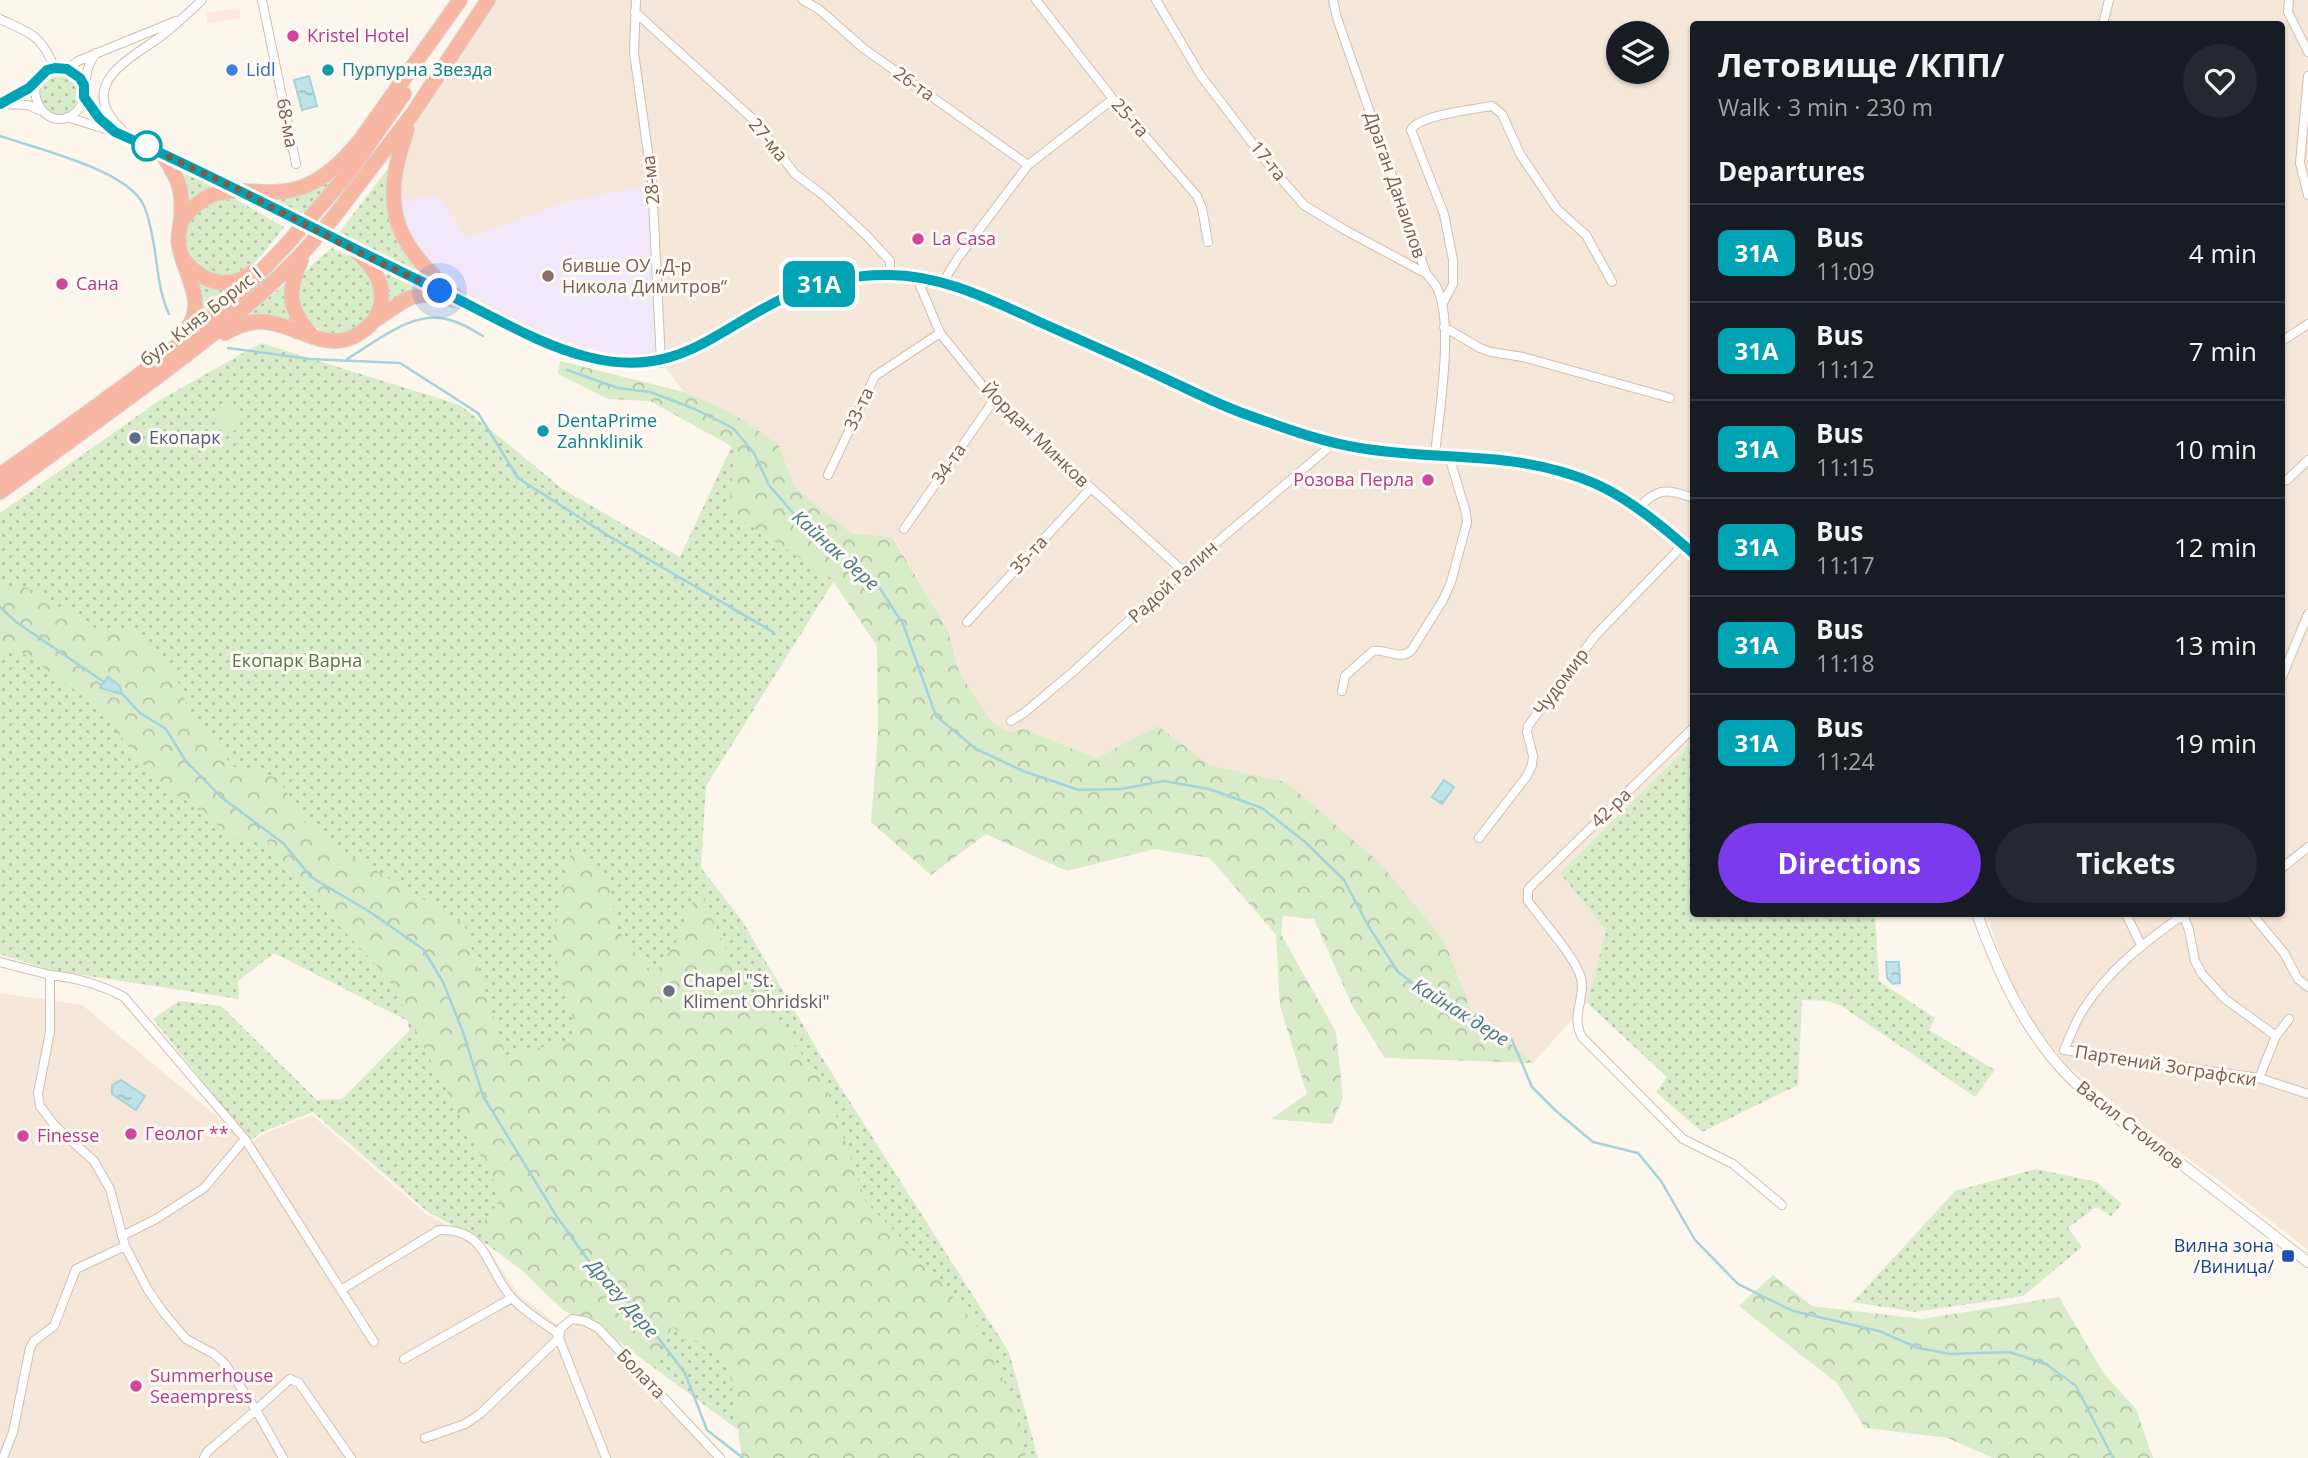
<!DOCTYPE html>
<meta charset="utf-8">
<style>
:root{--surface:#171b24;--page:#242831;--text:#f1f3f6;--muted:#9ea1a6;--line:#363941;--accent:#7c3aed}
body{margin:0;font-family:"Open Sans",sans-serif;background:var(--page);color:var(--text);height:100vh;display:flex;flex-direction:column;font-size:26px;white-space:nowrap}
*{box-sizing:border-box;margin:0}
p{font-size:23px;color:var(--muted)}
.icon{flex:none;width:38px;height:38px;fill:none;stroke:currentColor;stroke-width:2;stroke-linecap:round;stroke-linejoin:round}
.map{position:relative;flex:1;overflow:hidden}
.sheet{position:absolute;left:1690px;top:21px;width:595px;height:896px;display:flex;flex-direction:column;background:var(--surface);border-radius:7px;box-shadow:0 2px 5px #0004}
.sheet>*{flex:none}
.badge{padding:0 14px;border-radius:10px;font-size:24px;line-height:46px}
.fabs{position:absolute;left:1606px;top:21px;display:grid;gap:14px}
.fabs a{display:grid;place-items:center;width:63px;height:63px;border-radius:50%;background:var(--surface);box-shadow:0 2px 5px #0004;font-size:35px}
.you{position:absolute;width:35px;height:35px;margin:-18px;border:5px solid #fff;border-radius:50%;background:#1a73e8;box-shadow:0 0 0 10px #1a73e833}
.map>.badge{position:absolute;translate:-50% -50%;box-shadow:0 0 0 4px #fff}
h2{padding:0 28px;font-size:26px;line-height:63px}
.round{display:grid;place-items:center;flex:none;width:74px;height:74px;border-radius:37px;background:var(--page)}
.headline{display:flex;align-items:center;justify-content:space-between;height:119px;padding:0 28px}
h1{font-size:33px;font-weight:700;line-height:52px}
.button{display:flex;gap:14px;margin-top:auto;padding:14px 28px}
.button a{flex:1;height:80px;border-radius:42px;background:var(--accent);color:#fff;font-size:28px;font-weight:700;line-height:80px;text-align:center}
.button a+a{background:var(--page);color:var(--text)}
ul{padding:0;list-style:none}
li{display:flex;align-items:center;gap:21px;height:98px;padding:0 28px;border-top:2px solid var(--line)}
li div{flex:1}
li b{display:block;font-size:26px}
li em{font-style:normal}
li .badge{min-width:77px;font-weight:700;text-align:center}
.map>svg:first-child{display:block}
</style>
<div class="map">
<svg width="2308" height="1458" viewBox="0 0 2308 1458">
<defs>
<pattern id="grass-dots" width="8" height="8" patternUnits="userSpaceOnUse" patternTransform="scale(1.75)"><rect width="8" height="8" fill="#d8ecc9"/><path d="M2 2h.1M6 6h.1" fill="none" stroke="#b4c2a5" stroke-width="1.8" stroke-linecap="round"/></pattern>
<pattern id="forest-crowns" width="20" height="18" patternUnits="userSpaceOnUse" patternTransform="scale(1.75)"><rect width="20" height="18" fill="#d8ecc9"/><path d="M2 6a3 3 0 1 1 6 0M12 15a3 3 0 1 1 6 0" fill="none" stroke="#b4c2a5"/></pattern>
<pattern id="water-ripples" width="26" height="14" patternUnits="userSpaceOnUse" patternTransform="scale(1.75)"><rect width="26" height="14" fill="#bfe3e8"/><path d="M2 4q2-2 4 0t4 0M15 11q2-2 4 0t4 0" fill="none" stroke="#a0bbbe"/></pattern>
</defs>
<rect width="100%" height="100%" fill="#fdf6ec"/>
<path fill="#f5e8da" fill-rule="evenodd" d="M493,0H2308V1250L2221,1182L2140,1124L2067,1065L2036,1026L2008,976L1986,914H2282V24H1694V913L1589,844L1560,873L1606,931L1587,1003L1533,1063L1471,1009L1444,941L1286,782L1210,765L1158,726L1096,758L1024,729L1010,732L992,724L959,672L948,630L893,537L851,533L795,487L778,444L729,411L684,392L661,362L588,358L461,301L395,208L412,127L442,75ZM1619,33H1657V72H1619Z
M0,993L82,1005L250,1144L263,1134L312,1115L426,1214L486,1246L518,1294L563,1329L575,1322L585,1324L595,1330L723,1458H0Z"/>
<path fill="#fde8e0" d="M239,8L241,18L208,24L206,13Z"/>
<path fill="#f3e8fa" d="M648,185L657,358L616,356L589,351L546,334L454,286L432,267L412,241L397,201L437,195L467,238L564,203Z"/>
<path fill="url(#grass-dots)" d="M55,68L80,78L84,97L67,117L45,114L34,89L37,81Z
M389,167L401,243L418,271L339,233Z
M343,171L299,218L270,203L273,199L298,195Z
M185,174L210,184L212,188L188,202L182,175Z
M228,198L235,199L284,227C272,241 259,263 242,272C236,275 227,275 220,275C193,273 186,253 183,229L206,202Z
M332,248C356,259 370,263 375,291C376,300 372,309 367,316C335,358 277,314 304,274C311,264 323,256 332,248Z
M387,271L421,289L390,307L385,272Z
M194,277L236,287L202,317Z
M288,281L297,324L250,317L251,313Z
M261,343L460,405L564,490L680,557L742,424L790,490L860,539L706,786L701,868L741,919L824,1061L1009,1352L1038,1458H955L756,1443L485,1243L428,1212L313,1112L262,1132L250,1141L153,1019L179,1001L221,1006L317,1100L342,1099L409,1031L408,1021L274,953L238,981L239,999L50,970L0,954V513L160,400Z
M1694,741V914H1875L1879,981L1935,1018L1929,1030L1995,1070L1975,1097L1843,1007L1829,1001L1802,1000L1798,1085L1702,1132L1656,1092L1667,1077L1587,1003L1606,931L1560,873Z
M2036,1169L2097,1182L2122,1204L2111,1216L2096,1207L2068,1228L2082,1247L2023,1296L1915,1312L1853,1302L1955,1191Z"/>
<path fill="url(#forest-crowns)" d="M560,361L684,392L729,411L778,444L795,487L851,533L892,537L948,630L959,672L992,723L1010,732L1024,729L1096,758L1158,726L1210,765L1286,782L1380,863L1444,941L1471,1009L1533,1063L1385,1058L1352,1005L1314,919L1283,916L1281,934L1336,1032L1343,1098L1332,1124L1271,1119L1307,1094L1280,1006L1276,935L1210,858L1154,849L1067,871L986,834L931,875L871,822L878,734L877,646L831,578L729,512L735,448L650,401L609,399L558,374Z
M20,584L95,628H130L176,676L192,718L234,767L278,778L306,824L334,845L464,924L506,1056L578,1038L552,942L572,846L611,887L616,927L653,977L682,933L685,915L700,891L739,979L824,1081L866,1202L929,1267L981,1331L1012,1399L1026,1458H742L728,1359L672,1327L652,1366L605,1327L564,1311L479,1229L502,1197L388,978L282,865L267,841L236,839L151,774L93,703L20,651L0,653V591Z
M1773,1275L1812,1306L1922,1319L2059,1297L2104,1374L2136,1409L2153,1458H1993L1948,1438L1865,1428L1837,1383L1739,1306Z"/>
<path fill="#d8ecc9" d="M215 419a13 13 0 1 1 26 0a13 13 0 1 1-26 0Z"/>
<path fill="url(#water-ripples)" stroke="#a5d3da" stroke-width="2" d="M309,76L317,106L302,110L294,80Z
M108,677L120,686L122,694L100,688Z
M1444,780L1454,787L1442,804L1432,797Z
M1886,962H1899L1900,983L1893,984L1887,978Z
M121,1080L145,1096L136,1110L112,1094V1085Z"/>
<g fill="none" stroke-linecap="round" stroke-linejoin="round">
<path stroke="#a5d3da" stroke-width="2.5" d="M0,136C35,148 127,170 143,204C148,213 150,225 152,235C158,262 157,288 169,314
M228,348L310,359L400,363L478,413L518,478L607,535L773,632
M347,359C378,341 415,307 453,321C464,324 474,331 483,336
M567,370L618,388L650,392L695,409L733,428L754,453L769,485L794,514L821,540L858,565L879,587L903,624L936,716L976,749L1023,771L1079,790L1121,789L1164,781L1209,789L1262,808L1304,841L1344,880L1369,927L1398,972L1450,1010L1512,1040L1532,1087L1556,1111L1593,1142L1638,1153L1661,1181L1695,1240L1738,1284L1793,1311L1879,1331L1918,1348L1951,1354L2009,1352L2046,1364L2076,1386L2113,1458
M0,607L16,622L104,682
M122,694L140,713L166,729L185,760L221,797L283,843L311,877L370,912L423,949L443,982L463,1032L483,1096L557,1217L591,1264L636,1309L685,1373L707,1430L743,1458"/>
<g stroke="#d1beb0" stroke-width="10">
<path id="street" d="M262,0L296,164
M636,0L634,53L652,181L661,362
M803,0L820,10L863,48L1028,165
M1036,0L1113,99L1197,196L1202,208L1208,242
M1156,0L1201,76L1269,165L1304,205L1345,230L1425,273
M1333,0L1337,18L1426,273C1429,277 1433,281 1436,286C1455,319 1439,415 1435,454
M2289,0L2288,12L2308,52
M635,12L755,121L795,174L823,195L867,236L890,261V275
M0,19C32,34 40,34 55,68
M2103,24L2109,0
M67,69L78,61L176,21
M2308,76L2300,163L2308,195
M37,81C28,108 57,133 78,110C91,96 79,75 96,53
M84,97L99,118L110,128
M0,104C11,100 21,95 30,87C35,83 37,79 42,75C56,60 75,69 84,85
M4,104L28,105L39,110
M67,117L115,132L235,188
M131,139C123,131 114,123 109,114C88,79 133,56 156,40C173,28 187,14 202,0
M916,276L940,333L994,400L1183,571
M943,282L958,258L1028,165L1113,99
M1442,305L1453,284V260L1444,214L1411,130C1418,115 1475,109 1492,106L1502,114L1520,154L1557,209L1586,235L1612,282
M1444,327L1480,348L1491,352L1523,357L1670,398
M2282,341L2308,324
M828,475L875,376L940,333
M2282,481L2287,480L2308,460
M1638,508C1659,487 1666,489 1694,498
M904,529L994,400
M967,622L1090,489
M2282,677L2308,614
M1342,691L1345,676L1373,651C1386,648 1398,661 1411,651L1443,600L1451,582L1467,522L1466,513L1449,456
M1011,721L1024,713L1074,671L1183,571L1334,443
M1694,727L1528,889V901C1541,919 1576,958 1581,978C1586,999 1570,1016 1582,1037L1683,1139L1733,1164L1782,1205
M1479,838L1527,776L1532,765L1533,756L1527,732L1528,726L1595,636L1683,545
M2282,868L2308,847
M2126,914L2141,945
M2183,914L2189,930L2195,961L2202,974L2225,999L2276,1036
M2252,914L2284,953L2298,979L2308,987
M0,962L50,975V1032L38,1093L40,1106L55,1126L94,1161L110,1189L125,1246L148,1290L164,1313L186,1339L214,1354L225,1364L256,1410L208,1451L204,1458
M50,975C78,978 100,984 124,997L245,1139L374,1342
M2064,1050L2259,1078L2308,1094
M2064,1050C2070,1037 2075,1022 2083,1010C2108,970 2145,942 2183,915
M2259,1078L2276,1036L2289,1019
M122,1236L156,1219L204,1188L245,1139
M341,1290L439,1230C489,1228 486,1271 513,1299C525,1312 542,1322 556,1332L559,1338
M559,1338L561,1328L572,1319L585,1321L598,1328L720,1458
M404,1359L512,1298
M425,1438L465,1424L480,1414L559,1338L606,1458
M3,1458L13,1432L30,1348L34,1341L54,1326L76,1269L125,1246
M283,1458L256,1410L290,1379L299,1383L351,1458"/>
</g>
<g stroke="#d6c0b0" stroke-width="12">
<path id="secondary" d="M242,192L356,251L546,342L588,358L616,362H661L698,348L784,298L816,285L849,278L884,275L916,276L943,282L1008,307L1210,400L1334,443L1362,449L1518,461L1571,474L1599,486L1638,508L1694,554
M1977,914C1996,965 2016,1012 2050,1055C2081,1095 2124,1122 2164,1151C2213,1188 2260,1225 2308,1262"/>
</g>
<g stroke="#dad1cd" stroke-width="16">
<path id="highway" d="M407,130C377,213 398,247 461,301
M161,152C177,177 184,188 181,219C180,228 177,236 179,246C185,278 210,304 183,334
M322,204L350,171L404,94
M336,214L413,113L488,0
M181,222C217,171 250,201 296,189C323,182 344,160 361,139L460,0
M301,261C285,294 290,311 313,337
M186,262C204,284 231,290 253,272
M375,320C416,294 409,290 460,301
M225,333C237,326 251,320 266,322C301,326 330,357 364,330C373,324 379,314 381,303C384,280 372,266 356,251
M0,475C77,420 156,366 227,304C249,285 268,264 288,243
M0,492C54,453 107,414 161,374C213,335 263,296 307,248"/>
</g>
<use href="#street" stroke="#fff" stroke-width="8"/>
<use href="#secondary" stroke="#fff" stroke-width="10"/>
<use href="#highway" stroke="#f7b7a3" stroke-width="14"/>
<g stroke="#dad1cd" stroke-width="16" stroke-linecap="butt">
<path id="highway-bridge" d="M288,243L322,204
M307,248L336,214"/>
</g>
<use href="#highway-bridge" stroke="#f7b7a3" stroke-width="14"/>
</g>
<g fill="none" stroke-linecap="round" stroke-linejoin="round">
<g stroke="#fff" stroke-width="16">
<path id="line" d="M0,104L29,88L47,70L55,68L67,69L80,78L84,85V97L99,118L115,132C228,182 336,241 447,294C493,316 539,345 588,357C677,380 715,330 786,297C818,282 852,275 886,275C938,274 987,298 1033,319C1077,339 1122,358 1166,379C1192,391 1217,404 1245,414C1282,427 1321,442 1360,448C1443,462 1515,449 1596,484C1633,501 1664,528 1694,554"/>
</g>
<use href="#line" stroke="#00a3b4" stroke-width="10"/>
<path stroke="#7a5c4d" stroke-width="7" stroke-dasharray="0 12.6" d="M147,146L237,189L356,251L440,291"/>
</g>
<g fill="#d1479c" stroke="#fffaf3" stroke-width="2.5">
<circle cx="293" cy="36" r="7"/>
<circle cx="918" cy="239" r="7"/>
<circle cx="62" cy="284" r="7"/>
<circle cx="1428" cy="480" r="7"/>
<circle cx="131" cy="1134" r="7"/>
<circle cx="23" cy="1136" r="7"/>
<circle cx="136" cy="1386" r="7"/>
</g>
<circle fill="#3f7fe0" stroke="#fffaf3" stroke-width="2.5" cx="232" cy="70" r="7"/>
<g fill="#0f9aa8" stroke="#fffaf3" stroke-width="2.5">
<circle cx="328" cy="70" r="7"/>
<circle cx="543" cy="431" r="7"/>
</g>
<circle fill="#fff" stroke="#00a3b4" stroke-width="3.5" cx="147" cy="146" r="14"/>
<circle fill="#8d6e63" stroke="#fffaf3" stroke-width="2.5" cx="548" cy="276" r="7"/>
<circle fill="#5c6f8a" stroke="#fffaf3" stroke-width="2.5" cx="135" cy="438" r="7"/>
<circle fill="#6b7280" stroke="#fffaf3" stroke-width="2.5" cx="669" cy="991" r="7"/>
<rect fill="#1a4fb4" stroke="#fffaf3" stroke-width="2.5" x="2281" y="1249" width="14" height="14" rx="3.5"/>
<g text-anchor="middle" stroke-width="6" stroke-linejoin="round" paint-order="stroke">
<g font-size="18" fill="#b23c85" stroke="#fffaf3" text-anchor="start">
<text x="307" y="42">Kristel Hotel</text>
<text x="932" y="245">La Casa</text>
<text x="76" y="290">Сана</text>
<text x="1414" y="486" text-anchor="end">Розова Перла</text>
<text x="145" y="1140">Геолог **</text>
<text x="37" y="1142">Finesse</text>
<text x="150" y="1382">Summerhouse<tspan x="150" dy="21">Seaempress</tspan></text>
</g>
<g font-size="18" fill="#366cbe" stroke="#fffaf3" text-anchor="start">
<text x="246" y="76">Lidl</text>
</g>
<g font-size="18" fill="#0d838f" stroke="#fffaf3" text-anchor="start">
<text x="342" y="76">Пурпурна Звезда</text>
<text x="557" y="427">DentaPrime<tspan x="557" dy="21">Zahnklinik</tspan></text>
</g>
<g font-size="18" fill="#7a5c4d" stroke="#fffaf3">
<text transform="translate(914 84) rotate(35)" y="6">26-та</text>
<text transform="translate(1130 118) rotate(48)" y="6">25-та</text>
<text transform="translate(287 123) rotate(79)" y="6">68-ма</text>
<text transform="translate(768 140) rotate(51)" y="6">27-ма</text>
<text transform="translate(1268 161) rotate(51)" y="6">17-та</text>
<text transform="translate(651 180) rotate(-96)" y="6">28-ма</text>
<text transform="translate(1395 185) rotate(71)" y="6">Драган Данаилов</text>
<text transform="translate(201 317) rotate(-38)" y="6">бул. Княз Борис I</text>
<text transform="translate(859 409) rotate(-65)" y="6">33-та</text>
<text transform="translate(1035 435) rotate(44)" y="6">Йордан Минков</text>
<text transform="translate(949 464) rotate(-55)" y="6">34-та</text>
<text transform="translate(1029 555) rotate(-47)" y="6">35-та</text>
<text transform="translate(1173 582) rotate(-42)" y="6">Радой Ралин</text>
<text transform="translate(1561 682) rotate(-53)" y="6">Чудомир</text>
<text transform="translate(1611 808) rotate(-44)" y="6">42-ра</text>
<text transform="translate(2166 1066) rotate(9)" y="6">Партений Зографски</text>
<text transform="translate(2130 1125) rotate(38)" y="6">Васил Стоилов</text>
<text transform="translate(641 1374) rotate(46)" y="6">Болата</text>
</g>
<g font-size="18" fill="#785e54" stroke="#fffaf3" text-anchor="start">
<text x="562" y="272">бивше ОУ „Д-р<tspan x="562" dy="21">Никола Димитров“</tspan></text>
</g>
<g font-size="18" fill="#4e5e75" stroke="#fffaf3" text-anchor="start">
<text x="149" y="444">Екопарк</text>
</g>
<g font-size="18" fill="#537a41" stroke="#fffaf3">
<text x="297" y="667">Екопарк Варна</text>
</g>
<g font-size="18" fill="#5b616d" stroke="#fffaf3" text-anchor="start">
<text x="683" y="987">Chapel "St.<tspan x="683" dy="21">Kliment Ohridski"</tspan></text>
</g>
<g font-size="18" fill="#164399" stroke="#fffaf3" text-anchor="end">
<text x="2274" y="1252">Вилна зона<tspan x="2274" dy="21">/Виница/</tspan></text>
</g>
<g font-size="19" font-style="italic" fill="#437c86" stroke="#fffaf3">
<text transform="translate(836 550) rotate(42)" y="7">Кайнак дере</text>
<text transform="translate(1461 1012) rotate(32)" y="7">Кайнак дере</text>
<text transform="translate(623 1298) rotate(49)" y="7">Драгу Дере</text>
</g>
</g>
</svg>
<div class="fabs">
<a><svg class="icon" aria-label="layers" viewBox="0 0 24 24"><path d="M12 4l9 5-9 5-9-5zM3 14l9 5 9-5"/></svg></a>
</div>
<div class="you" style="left:440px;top:291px"></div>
<b class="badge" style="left:819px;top:284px;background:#00a3b4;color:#fff">31А</b>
<section class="sheet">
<div class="headline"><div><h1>Летовище /КПП/</h1><p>Walk · 3 min · 230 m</p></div><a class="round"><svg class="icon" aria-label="heart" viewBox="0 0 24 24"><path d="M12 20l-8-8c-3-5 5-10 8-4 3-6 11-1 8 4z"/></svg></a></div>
<h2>Departures</h2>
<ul>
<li><span class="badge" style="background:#00a3b4;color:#fff">31А</span><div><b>Bus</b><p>11:09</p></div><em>4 min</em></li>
<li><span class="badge" style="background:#00a3b4;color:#fff">31А</span><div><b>Bus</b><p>11:12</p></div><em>7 min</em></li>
<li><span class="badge" style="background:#00a3b4;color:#fff">31А</span><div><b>Bus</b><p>11:15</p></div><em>10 min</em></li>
<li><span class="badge" style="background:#00a3b4;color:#fff">31А</span><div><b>Bus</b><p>11:17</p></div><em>12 min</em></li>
<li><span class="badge" style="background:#00a3b4;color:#fff">31А</span><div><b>Bus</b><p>11:18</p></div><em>13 min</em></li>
<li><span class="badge" style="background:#00a3b4;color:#fff">31А</span><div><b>Bus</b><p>11:24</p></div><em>19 min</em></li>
</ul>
<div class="button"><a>Directions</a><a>Tickets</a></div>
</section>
</div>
